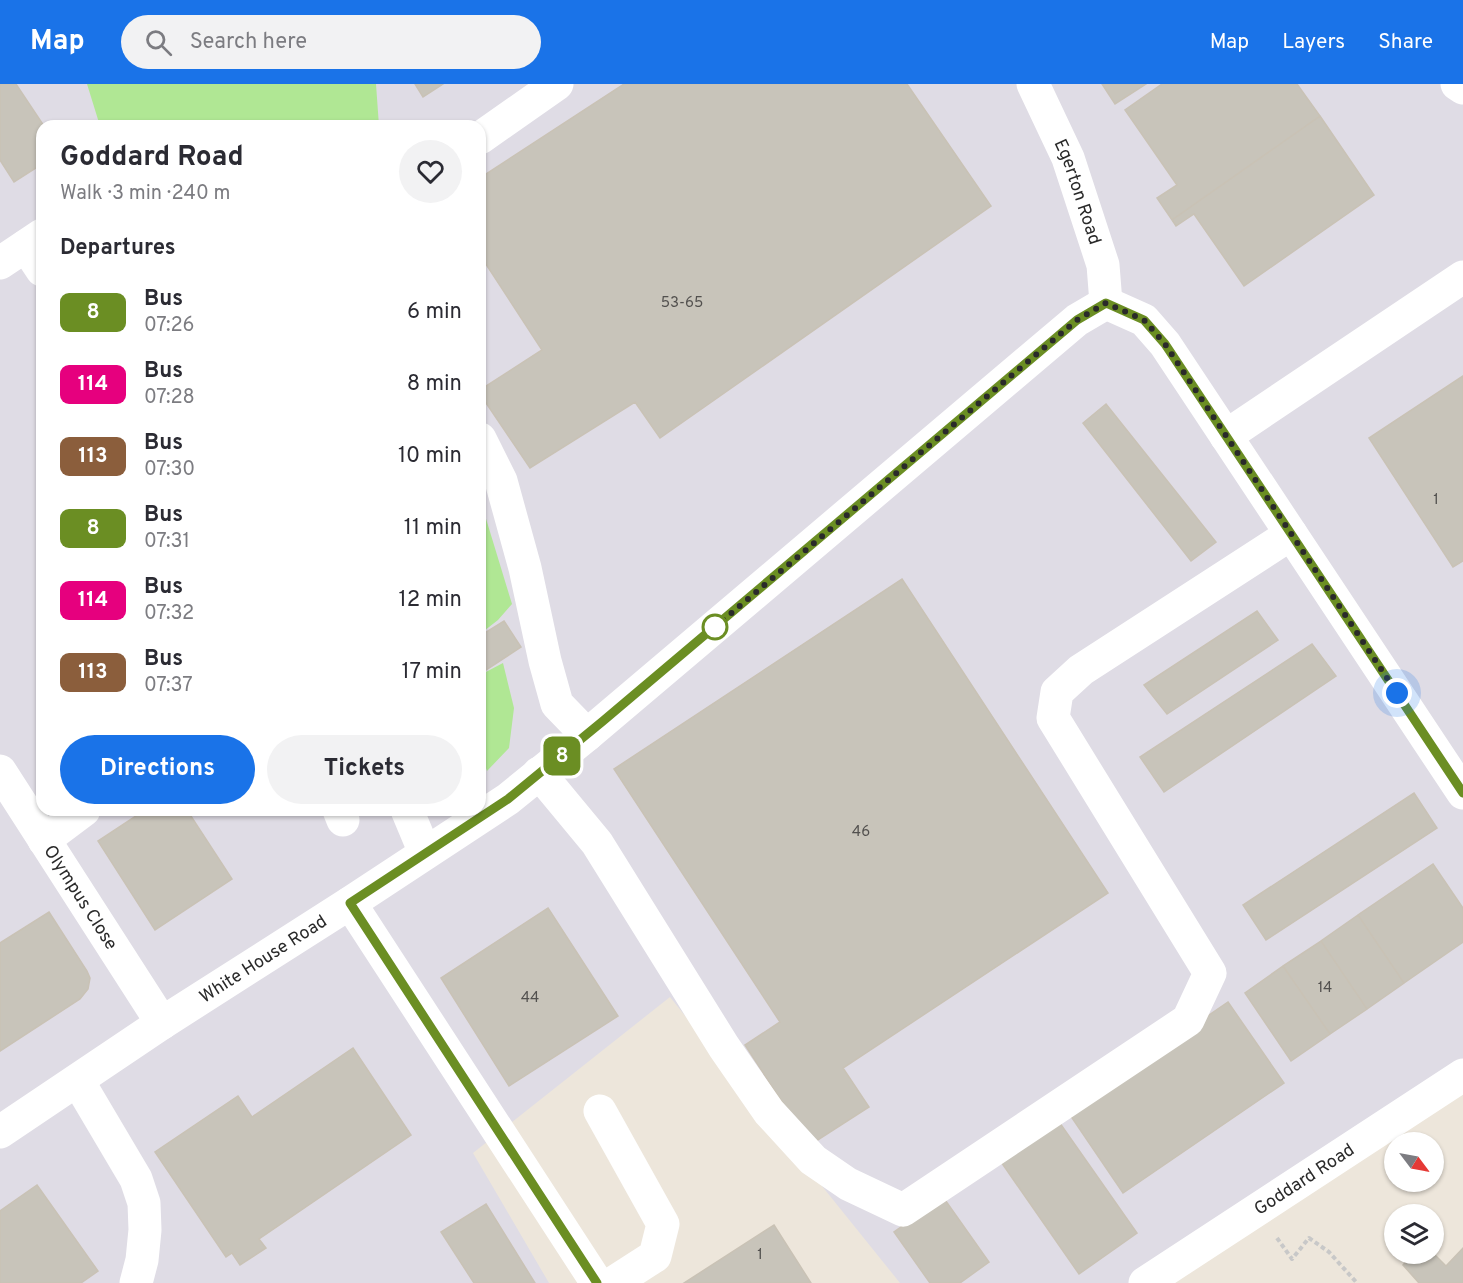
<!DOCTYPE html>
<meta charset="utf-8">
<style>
:root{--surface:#fff;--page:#f2f2f3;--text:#2b2b33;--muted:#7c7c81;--accent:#1a73e8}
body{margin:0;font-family:Overpass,sans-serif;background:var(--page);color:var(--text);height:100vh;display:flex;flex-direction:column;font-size:22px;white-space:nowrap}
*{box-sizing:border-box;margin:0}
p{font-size:20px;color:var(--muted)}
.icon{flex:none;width:33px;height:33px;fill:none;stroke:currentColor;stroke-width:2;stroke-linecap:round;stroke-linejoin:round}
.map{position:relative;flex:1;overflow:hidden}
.details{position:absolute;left:36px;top:36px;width:450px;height:696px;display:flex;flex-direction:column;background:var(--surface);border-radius:18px;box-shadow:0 2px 4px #0004}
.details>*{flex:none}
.badge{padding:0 12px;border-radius:9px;font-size:21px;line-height:39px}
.needle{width:39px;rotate:122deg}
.buttons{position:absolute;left:1384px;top:1048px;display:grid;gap:12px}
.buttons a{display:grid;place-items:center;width:60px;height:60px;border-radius:50%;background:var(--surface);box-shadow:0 2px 4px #0004;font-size:30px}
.you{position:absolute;width:30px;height:30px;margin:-15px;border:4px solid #fff;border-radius:50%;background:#1a73e8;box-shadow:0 0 0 9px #1a73e833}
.map>.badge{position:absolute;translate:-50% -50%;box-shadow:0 0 0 3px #fff}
h2{padding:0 24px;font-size:22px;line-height:54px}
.round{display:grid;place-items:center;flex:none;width:63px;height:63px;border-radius:32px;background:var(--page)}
.overview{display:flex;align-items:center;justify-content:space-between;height:102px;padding:0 24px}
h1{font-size:28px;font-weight:700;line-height:45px}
.button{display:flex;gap:12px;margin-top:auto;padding:12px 24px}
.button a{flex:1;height:69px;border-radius:36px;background:var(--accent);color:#fff;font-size:24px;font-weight:700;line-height:69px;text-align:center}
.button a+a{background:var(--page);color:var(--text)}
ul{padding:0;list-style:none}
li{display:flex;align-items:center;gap:18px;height:72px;padding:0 24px}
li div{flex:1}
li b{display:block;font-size:22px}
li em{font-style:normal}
li .badge{min-width:66px;font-weight:700;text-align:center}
header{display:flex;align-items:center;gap:36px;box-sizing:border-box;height:84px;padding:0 30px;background:var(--accent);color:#fff}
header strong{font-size:28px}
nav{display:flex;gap:33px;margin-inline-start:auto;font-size:21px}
.search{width:420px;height:54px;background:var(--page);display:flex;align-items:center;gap:15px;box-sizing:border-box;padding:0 21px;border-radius:33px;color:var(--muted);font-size:22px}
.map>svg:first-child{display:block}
</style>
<header>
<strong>Map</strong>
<div class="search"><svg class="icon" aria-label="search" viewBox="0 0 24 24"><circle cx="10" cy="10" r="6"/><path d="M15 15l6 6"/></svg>Search here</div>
<nav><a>Map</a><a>Layers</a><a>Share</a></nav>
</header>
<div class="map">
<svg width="1463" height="1199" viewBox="0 0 1463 1199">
<rect width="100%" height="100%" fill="#ede6db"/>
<path fill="#dfdce5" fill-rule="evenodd" d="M0,0H1463V991L1147,1199H900L670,913L473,1069L549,1199H0ZM42,42H480V726H42Z"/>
<path fill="#b0e794" d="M87,0H376L379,42H100Z
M480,415L512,520L498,536L480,550Z
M503,579L514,624L509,664L487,687L480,667V587L482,590Z"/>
<path fill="#c8c4ba" stroke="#c9c2b5" stroke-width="1.5" d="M0,0H16L44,42H42V80L14,98L0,76Z
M415,0H443L423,13Z
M624,0H907L991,122L660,354L635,318L530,384L480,310V306L542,266L480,171V94Z
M1102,0H1146L1115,20Z
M1162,0H1297L1320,32L1172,136L1157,114L1177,101L1125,26Z
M1320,32L1374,111L1244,202L1194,130L1176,142L1172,136Z
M1463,292V477L1453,483L1369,354Z
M1106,320L1216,458L1191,477L1083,339Z
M902,495L1108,809L843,984L869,1023L810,1061L745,961L780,938L614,685Z
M1257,527L1278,556L1167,630L1144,601Z
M504,537L521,563L483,588L480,584V552Z
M1312,560L1336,592L1164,708L1140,673Z
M1414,709L1437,744L1266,856L1243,821Z
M145,726H187L232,795L155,846L98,757Z
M1433,780L1463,824V858L1404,899L1358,831Z
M548,824L618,932L509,1002L441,894Z
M49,828L87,887L90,894L88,905L80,915L0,967V859Z
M1358,831L1404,899L1367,925L1321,857Z
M1321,857L1367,925L1330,950L1283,882Z
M1283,882L1330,950L1291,977L1245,909Z
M1228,918L1284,999L1123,1109L1068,1028Z
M353,964L411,1051L259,1155L266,1164L240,1181L232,1169L226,1173L155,1068L238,1012L252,1033Z
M1057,1035L1137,1149L1079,1190L999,1075Z
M37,1101L98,1187L81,1199H0V1127Z
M943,1113L989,1178L960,1199H930L894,1148Z
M486,1120L535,1199H474L441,1148Z
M774,1141L811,1199H684Z
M1463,1164V1199H1419L1403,1181L1413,1170H1418L1427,1177L1434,1170L1446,1182Z"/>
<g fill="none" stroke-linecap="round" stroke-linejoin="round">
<path stroke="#c8c8c8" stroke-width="4" stroke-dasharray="4.5 3" stroke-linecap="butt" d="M1277,1154L1292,1175L1309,1154L1329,1168L1357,1199"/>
<g stroke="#fff" stroke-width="33">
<path id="s1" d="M1033,0L1068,74L1103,181L1106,219"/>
<path d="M1457,0L1463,4"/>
<path d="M480,54L557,0"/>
<path d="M26,162L42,186"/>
<path d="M0,179L42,151"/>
<path d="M1106,219L1144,236L1165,260L1463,709"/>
<path d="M1226,352L1463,193"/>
<path d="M480,355L501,397L525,484L545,577L557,620L587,651"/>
<path id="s2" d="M0,687L162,939"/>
<path d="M539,689L597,759L724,963L769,1028L813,1076L848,1100L903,1126L1188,936L1210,889L1053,634L1057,608L1081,586L1291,450"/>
<path d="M339,726L343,736"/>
<path d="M407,726L425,769"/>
<path d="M44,756L84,726"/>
<path d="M350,819L597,1199"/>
<path d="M78,997L136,1095L144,1119L145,1146L142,1176L136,1199"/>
<path d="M600,1027L663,1140L655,1172L613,1199"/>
<path id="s3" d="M0,1048L162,939L350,819L508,715L587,651L1077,236L1106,219"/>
<path id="s4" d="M1145,1199L1463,991"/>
</g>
</g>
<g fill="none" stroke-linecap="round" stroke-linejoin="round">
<g stroke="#fff" stroke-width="14">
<path id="line" d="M597,1199L350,819L508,715L603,637L1077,236L1106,219L1144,236L1165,260L1463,709"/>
</g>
<use href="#line" stroke="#6b8e23" stroke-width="9"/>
<path stroke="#2a2a2a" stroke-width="6" stroke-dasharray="0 10.8" d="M715,543L1077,236L1106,219L1144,236L1165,260L1397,609"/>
</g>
<circle fill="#fff" stroke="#6b8e23" stroke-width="3" cx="715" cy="543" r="12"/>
<g text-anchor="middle" stroke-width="6" stroke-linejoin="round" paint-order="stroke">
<g font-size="15" fill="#52504e">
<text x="682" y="223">53-65</text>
<text x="1436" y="420">1</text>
<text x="861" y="752">46</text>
<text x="1325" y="908">14</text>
<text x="530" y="918">44</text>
<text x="760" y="1175">1</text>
</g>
<g font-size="18" fill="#2a2a2a" stroke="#fff">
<text dy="6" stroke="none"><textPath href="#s1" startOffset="117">Egerton Road</textPath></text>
<text dy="6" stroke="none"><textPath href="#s2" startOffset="150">Olympus Close</textPath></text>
<text dy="6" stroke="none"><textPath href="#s3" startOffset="315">White House Road</textPath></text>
<text dy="6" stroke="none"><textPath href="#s4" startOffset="190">Goddard Road</textPath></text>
</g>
</g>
</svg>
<div class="buttons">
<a><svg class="needle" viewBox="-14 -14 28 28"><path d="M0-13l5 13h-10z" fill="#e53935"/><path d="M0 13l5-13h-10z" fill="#7c7c81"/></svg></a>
<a><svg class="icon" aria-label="layers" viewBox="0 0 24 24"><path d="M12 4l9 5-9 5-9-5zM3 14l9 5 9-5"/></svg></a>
</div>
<div class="you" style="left:1397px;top:609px"></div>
<b class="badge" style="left:562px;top:672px;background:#6b8e23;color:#fff">8</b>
<section class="details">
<div class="overview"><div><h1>Goddard Road</h1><p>Walk · 3 min · 240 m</p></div><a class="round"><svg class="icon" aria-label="heart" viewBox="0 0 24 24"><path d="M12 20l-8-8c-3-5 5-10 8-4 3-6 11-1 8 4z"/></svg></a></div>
<h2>Departures</h2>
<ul>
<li><span class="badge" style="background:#6b8e23;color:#fff">8</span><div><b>Bus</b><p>07:26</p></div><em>6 min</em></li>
<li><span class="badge" style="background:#e6007e;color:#fff">114</span><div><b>Bus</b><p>07:28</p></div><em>8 min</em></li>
<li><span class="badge" style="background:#8b5e3c;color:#fff">113</span><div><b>Bus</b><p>07:30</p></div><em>10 min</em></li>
<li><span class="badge" style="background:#6b8e23;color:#fff">8</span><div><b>Bus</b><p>07:31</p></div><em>11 min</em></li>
<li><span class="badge" style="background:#e6007e;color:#fff">114</span><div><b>Bus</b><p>07:32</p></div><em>12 min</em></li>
<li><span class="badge" style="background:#8b5e3c;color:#fff">113</span><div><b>Bus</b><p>07:37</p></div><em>17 min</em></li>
</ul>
<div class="button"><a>Directions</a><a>Tickets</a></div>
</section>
</div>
